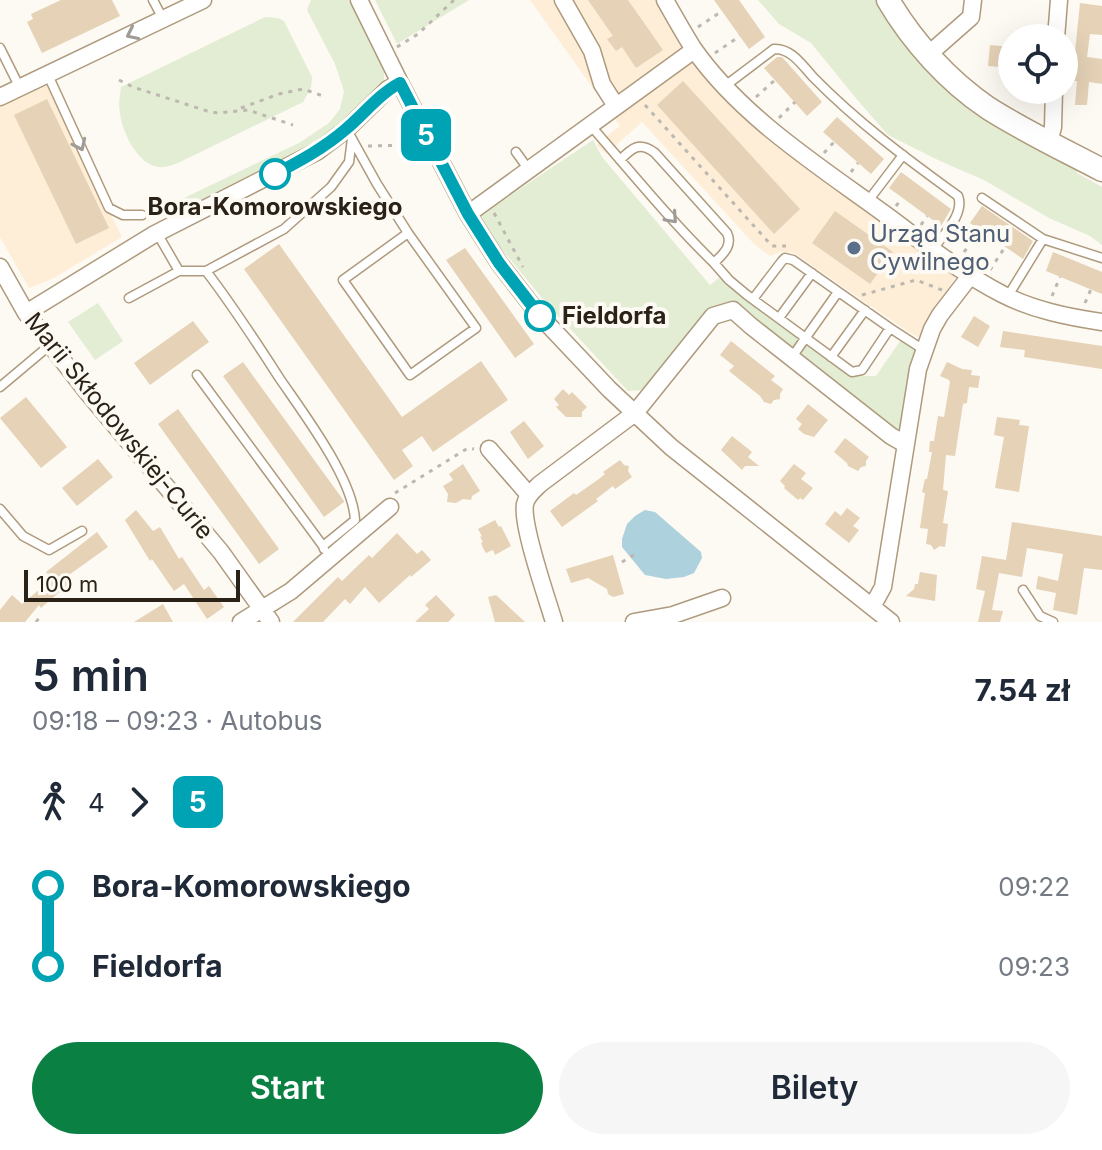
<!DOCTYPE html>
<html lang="pl">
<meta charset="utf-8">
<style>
:root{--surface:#fff;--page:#f6f6f7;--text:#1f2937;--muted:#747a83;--accent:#0b8043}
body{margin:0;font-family:Inter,sans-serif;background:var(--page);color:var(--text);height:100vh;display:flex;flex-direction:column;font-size:30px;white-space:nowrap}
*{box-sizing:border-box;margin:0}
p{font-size:26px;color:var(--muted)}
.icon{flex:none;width:44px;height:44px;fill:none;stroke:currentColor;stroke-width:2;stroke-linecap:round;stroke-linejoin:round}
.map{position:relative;height:622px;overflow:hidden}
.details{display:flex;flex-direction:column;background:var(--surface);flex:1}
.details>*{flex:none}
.badge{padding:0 16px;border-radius:12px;font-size:28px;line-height:52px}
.buttons{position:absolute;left:998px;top:24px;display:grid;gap:16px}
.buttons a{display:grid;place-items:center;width:80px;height:80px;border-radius:50%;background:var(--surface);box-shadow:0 8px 32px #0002;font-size:40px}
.scale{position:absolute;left:24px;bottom:20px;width:216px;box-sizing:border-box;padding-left:8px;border:4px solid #2a2217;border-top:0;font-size:22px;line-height:28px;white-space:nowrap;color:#2a2217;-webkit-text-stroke:6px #fdf9f3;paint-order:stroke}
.map>.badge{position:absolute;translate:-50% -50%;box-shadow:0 0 0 4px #fff}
.legs{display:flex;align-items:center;gap:12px;height:88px;padding:0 32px;font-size:26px}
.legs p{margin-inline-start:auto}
.summary{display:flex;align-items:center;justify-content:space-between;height:136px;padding:0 32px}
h1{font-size:44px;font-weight:600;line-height:60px}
.action{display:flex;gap:16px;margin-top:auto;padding:16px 32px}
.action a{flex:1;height:92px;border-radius:48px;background:var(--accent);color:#fff;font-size:32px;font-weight:600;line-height:92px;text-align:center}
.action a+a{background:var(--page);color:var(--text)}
ul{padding:0 32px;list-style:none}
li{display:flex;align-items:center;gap:28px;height:80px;font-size:30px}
li i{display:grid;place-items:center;width:12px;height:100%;margin:0 10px;background:currentColor}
li i::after{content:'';width:20px;height:20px;margin:-10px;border:6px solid;border-radius:50%;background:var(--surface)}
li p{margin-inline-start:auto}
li:first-child i{background:linear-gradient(#0000 50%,currentColor 0)}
li:last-child i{background:linear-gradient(currentColor 50%,#0000 0)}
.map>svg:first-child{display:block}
</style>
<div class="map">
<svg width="1102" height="622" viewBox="0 0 1102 622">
<rect width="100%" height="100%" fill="#fdf9f3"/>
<path fill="#feeed8" d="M530,0H660L697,62L956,275L920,338L907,331L794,253L780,252L770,256L755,245L642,122L606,154L596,145L620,126Z
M46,82L122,237L52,279L29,288L0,237V105Z"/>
<path fill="#e3edd4" d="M311,0H349L384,68V80L379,88L331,133L295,156L184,210L180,200L299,143L329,123L340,109L344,91L335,64L307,10Z
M375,0H469L397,44Z
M758,0H877L897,34L969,107L1027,144L1076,165L1077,173L1102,187V245L1090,236L1049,218L984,180L940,161L888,135L855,97L811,43L779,24Z
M265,17L278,18L284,21L312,77L311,88L303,102L178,163C172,165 165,168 159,167C138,165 122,132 120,113C118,104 120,96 121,87Z
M593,140L602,157L710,285L719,278L805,337L788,355L733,310H709L650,390L628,391L547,304L476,218Z
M98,303L123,341L95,360L68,322Z
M809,341L851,376H876L900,341L919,347L900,441L794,353Z"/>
<path fill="#add1dd" d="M645,510L655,512L701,552L702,558L694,573L684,577L666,579L645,575L622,547V539L627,524L635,516Z"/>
<path fill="#e5d2b7" d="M61,0H112L120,16L42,53L27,22L33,19L31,14Z
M588,0H628L663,50L636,68L622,47L616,51L607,39L613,36Z
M714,0H739L765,37L749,49Z
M1080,3L1102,6V35L1090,34L1087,57L1102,59V84L1089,82L1087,105H1075L1077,81H1072Z
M990,45L1012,47V68L988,66Z
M777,57H782L822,102L807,116L764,68Z
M683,81L800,209L774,234L657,105Z
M47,99L109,228L76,244L14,115Z
M837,117L884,159L871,174L823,132Z
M901,172L951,209L941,226L889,188Z
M982,206L1033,241L1023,259L970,223Z
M835,211L893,252L870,284L812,243Z
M279,244L402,417L481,361L508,400L433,452L422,436L402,450L413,466L394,480L244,269Z
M465,248L534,344L515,358L446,260Z
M1053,252L1102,272V294L1046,271Z
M974,316L990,326L978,347L961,337Z
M193,321L209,342L150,385L134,363Z
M1003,331L1102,346V369L1024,357L1025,350L1000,347Z
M731,341L775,376L771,380L783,389L780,394V399L774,400L771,404L764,402L760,396L729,371L734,366L720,355Z
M243,362L344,501V502L324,517L223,376Z
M947,362L962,369L972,370L971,375L980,376L978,388L969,387L967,403L963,404L955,456L946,455L943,490L948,491L943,523L948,524L945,547L940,546L934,550L931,545L926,544L928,529L920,528L925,493L922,492L925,479H927L932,452H929L930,441H934L938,416L944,417L950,382L949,380L940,376Z
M563,389L569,395L572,392L587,407L582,412V417H566L556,407L559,405L554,399Z
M26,397L67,447L41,468L0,418Z
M808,404L828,420L814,437L804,434L798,429L802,424L796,419Z
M178,409L279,549L259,564L158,424Z
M997,417L1020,420L1019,425L1029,426L1019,492L995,488L1004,437L994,435Z
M524,421L544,446L528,459L510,432Z
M732,436L752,452L748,457L759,466H745L742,470L721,450Z
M845,438L869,457L866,461V466L861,467L858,471L848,466L847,463L834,452Z
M98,459L113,477L77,506L62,488Z
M620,460L624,465L629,466L628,471L632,477L615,489L613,486L596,499L598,501L562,527L550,511L574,493L576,495L599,479L605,474L603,472Z
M463,464L480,491L472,496L471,500L463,499L456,503L447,502L448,494L443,486L453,480L449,474Z
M794,464L806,473L801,479L813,488L803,500L800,498L798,500L784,488L785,486L780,481Z
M847,508L860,518L853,526L859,530L849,543L825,524L835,511L841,516Z
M136,510L153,531L160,527L179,559L182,557L204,590L209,586L224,607L207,619L184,584L174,591L152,559L150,561L125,520Z
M495,520L499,527L501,526L511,546L495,555L493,550L486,553L483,548L481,543L483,542L480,537L482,536L478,529Z
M1012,522L1102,536V570L1084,568L1077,615L1053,610L1056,593L1036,589L1038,576L1058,581L1063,554L1027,548L1022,577L999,573L992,610L1003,611L1000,622H978L985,591L976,589L982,556L1006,560Z
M97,532L108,547L66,577L71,582L41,608L39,605L25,622H0V610L12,595L22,604L52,579L46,572Z
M397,533L417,554L422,550L431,560L411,577L410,575L379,603L365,587L350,604L345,599L323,622H293L338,577L342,581L369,555L372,558Z
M613,555L624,594L613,597L608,594L607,589L588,578L571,583L566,569Z
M920,572L937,575L935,601L906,596L914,589L915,584H918Z
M436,595L455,615L448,622H415L429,609L425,605Z
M496,595L525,622H495L488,597Z
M163,604L173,622H134Z"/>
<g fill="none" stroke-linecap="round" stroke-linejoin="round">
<g stroke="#ae9a7d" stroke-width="11">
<path id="lane" d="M153,0L163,19
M0,48L20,88
M48,75L109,208L123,215H142
M725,86L774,49C791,48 802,65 813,77C857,122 907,159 958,196C965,214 943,235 933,249
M591,126C631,172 670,220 714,263C723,254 733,246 727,233L655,153C639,141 632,148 620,160
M347,130L377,184L408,233L476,328L410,375L343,280L408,233
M516,152L529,170
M982,198L1043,239L1102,258
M868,201L903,155
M714,263L729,280L747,295L852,372L862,370L890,328L793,260L785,258L782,261L753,299
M179,271H206C233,306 256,342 280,379C304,414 353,479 355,520L323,546
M206,271L284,229L331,187L349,162L352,139
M1008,296L1043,239
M129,298L179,271L157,233
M779,318L812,273
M890,328L924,350
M792,357L838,292
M831,357L865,310
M197,375L323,546L324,549
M0,387L50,345
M0,509L23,536L49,550L82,531
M1023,590L1040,616L1053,622"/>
</g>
<g stroke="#ae9a7d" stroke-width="19">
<path id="street" d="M359,0L400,83L468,214L499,263L540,316L609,389L671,447L891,622
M563,0L592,51L602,84L616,106
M665,0C674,16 683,32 693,48C741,117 819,166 886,215C924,243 961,273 1002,294C1033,310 1068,317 1102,322
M1056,38L1059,0
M929,54L971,17L973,0
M0,97L203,0
M1049,143L1053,127L1054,90
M468,214L694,50
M0,267L26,313L87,392L221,552L271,622
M26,313L153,235L318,151L347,129L388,89L400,83
M489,449L529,495
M872,607L883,587L918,369L932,329L940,315L970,276
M241,622L291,591L390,507
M554,622C547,598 521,525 525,504C527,495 534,490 540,484L635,413L713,316L733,310L751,326L891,436L905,444
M634,622L673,615L722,598"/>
</g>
<g stroke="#ae9a7d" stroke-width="25">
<path id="secondary" d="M888,0C912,41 948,81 988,108C1024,131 1064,150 1102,170"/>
</g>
<path stroke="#bcb7af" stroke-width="3" stroke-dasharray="4 6" stroke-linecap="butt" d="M698,27L722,11
M397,47L418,34L454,0
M715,53L740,36
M119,80L133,87L207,111L218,113L248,110L293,125
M1064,81L1066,48
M756,97L775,80
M645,105L772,246H786
M241,108L279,94L303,89L323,96
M779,118L795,102
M368,146L417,145
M824,153L834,142
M851,172L858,163
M896,206L902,198
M494,213L523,267
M153,215L172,204L174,206
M921,225L927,216
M964,252L980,230
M990,270L1005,247
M862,295L916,280L942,290
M1052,296L1060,277
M1085,303L1091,289
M395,493L468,448L474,449
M622,562L637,553
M36,622L40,617"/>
<use href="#lane" stroke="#fff" stroke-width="8"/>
<use href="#street" stroke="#fff" stroke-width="16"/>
<use href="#secondary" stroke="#fff" stroke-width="22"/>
</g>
<defs><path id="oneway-chevron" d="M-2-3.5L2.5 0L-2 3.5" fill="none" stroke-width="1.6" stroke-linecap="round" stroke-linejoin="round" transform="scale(2)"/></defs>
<g stroke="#9f9c97">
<use href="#oneway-chevron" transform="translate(132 34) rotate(154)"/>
<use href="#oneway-chevron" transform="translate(80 145) rotate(65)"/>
<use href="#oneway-chevron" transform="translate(672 218) rotate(48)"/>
</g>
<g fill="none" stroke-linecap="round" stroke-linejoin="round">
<g stroke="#fff" stroke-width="18">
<path id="line-1" d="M275,174C300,161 324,148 346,129C364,114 379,94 400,83L468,214L499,263L540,316"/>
</g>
<use href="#line-1" stroke="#00a3b4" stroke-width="12"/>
</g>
<g fill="#fff" stroke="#00a3b4" stroke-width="4">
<circle cx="275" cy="174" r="14"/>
<circle cx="540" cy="316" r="14"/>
</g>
<circle fill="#5c6f8a" stroke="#fdf9f3" stroke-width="3" cx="854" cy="248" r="8"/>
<g text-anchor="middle" stroke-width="8" stroke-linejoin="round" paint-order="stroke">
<g font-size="24" font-weight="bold" fill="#2a2217" stroke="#fdf9f3">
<text x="275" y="215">Bora-Komorowskiego</text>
<text x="562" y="324" text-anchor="start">Fieldorfa</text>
</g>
<g font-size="24" fill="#4e5e75" stroke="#fdf9f3" text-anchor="start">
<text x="870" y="242">Urząd Stanu<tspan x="870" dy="28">Cywilnego</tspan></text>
</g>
<g font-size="24" fill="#2a2217" stroke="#fdf9f3">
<text transform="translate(119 426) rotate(51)" y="8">Marii Skłodowskiej-Curie</text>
</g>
</g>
</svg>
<div class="buttons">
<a><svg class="icon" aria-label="locate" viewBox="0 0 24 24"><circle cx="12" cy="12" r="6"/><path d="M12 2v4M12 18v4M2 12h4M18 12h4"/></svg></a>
</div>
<div class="scale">100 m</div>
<b class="badge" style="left:426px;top:135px;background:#00a3b4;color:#fff">5</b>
</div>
<section class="details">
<div class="summary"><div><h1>5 min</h1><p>09:18 – 09:23 · Autobus</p></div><b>7.54 zł</b></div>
<div class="legs"><svg class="icon" aria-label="walk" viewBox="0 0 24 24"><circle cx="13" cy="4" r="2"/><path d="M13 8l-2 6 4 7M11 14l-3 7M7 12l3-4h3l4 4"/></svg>4<svg class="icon" aria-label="forward" viewBox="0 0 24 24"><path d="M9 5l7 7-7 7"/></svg><b class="badge" style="background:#00a3b4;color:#fff">5</b></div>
<ul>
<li><i style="color:#00a3b4"></i><b>Bora-Komorowskiego</b><p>09:22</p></li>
<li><i style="color:#00a3b4"></i><b>Fieldorfa</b><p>09:23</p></li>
</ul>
<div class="action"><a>Start</a><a>Bilety</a></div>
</section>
